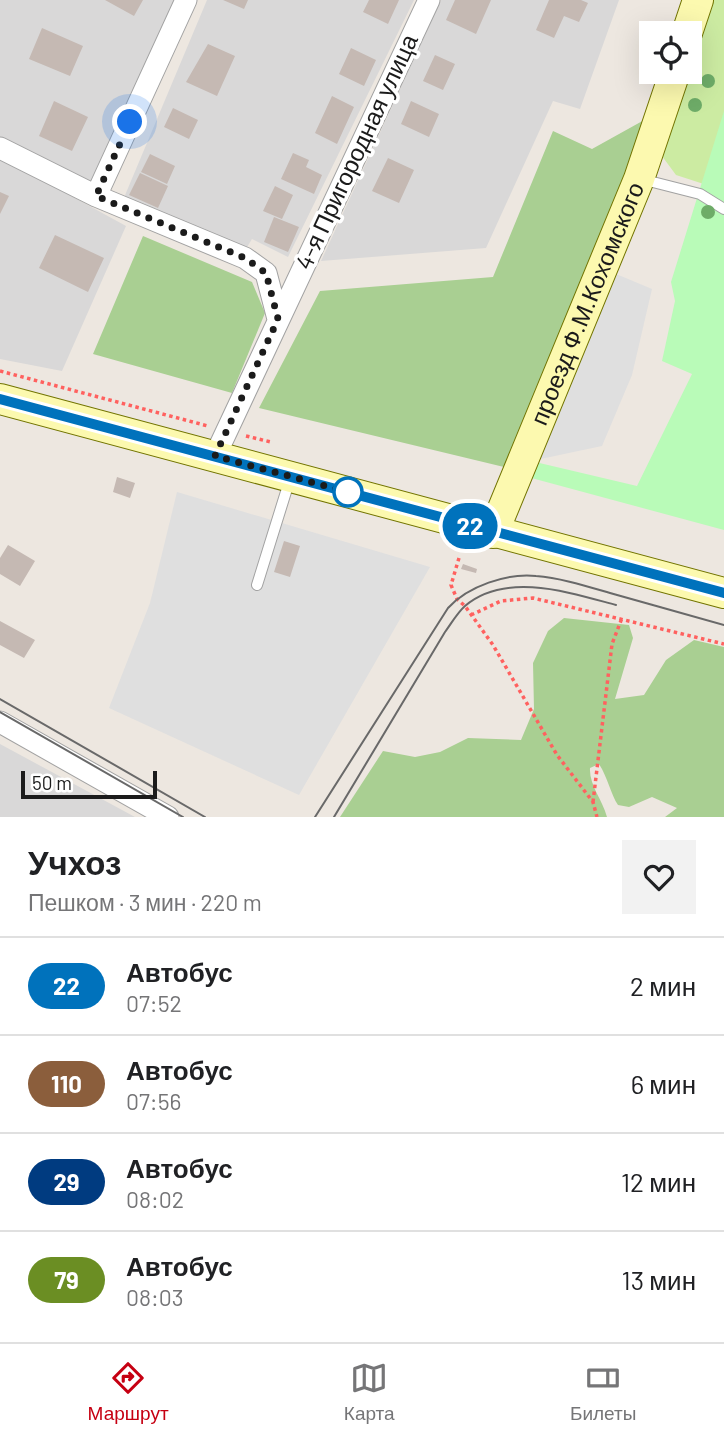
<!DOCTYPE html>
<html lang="ru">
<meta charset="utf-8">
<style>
:root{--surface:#fff;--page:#f2f2f2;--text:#202124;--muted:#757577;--line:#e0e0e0;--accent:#c60012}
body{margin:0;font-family:Barlow,sans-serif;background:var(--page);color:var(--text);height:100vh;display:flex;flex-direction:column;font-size:26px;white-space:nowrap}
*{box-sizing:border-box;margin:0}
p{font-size:23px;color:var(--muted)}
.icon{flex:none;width:38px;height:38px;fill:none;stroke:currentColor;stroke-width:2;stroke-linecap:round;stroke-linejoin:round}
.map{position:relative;height:817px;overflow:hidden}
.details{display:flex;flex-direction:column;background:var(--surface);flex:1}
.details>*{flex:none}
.badge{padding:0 14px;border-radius:23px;font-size:24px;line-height:46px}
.tools{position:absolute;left:639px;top:21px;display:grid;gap:14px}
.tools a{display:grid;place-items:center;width:63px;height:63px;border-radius:0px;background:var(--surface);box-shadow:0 7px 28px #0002;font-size:35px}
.scale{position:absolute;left:21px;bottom:18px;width:136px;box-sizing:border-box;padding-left:7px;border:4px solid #1b1b1b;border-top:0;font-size:19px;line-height:24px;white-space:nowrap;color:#1b1b1b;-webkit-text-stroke:5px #fff;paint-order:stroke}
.you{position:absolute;width:35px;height:35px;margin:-18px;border:5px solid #fff;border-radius:50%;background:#1a73e8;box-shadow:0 0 0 10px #1a73e833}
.map>.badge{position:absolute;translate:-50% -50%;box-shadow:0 0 0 4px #fff}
.round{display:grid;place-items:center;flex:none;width:74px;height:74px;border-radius:0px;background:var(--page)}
.overview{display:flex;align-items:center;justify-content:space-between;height:119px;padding:0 28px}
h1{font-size:33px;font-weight:700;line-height:52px}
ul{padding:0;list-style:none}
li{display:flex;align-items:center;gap:21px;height:98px;padding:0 28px;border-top:2px solid var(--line)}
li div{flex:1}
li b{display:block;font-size:26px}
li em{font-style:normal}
li .badge{min-width:77px;font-weight:700;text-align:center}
.tabs{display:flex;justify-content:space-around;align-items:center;height:98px;border-top:2px solid var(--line);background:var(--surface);font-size:19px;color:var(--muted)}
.tabs a{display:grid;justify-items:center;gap:4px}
.tabs .selected{color:var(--accent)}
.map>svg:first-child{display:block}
</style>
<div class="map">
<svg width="724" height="817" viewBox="0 0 724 817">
<rect width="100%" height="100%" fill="#ede7e0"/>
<path fill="#d9d8d8" d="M0,0H179L93,183L0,137Z
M207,0H414L288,257L252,239L244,252L123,200Z
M441,0H619L580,109L553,101L486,248L321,261Z
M0,157L126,226L62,371L0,359Z
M0,744L135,817H0Z"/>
<path fill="#cceba2" d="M707,0H724V198L713,187L676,175L659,152L683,72H690V52Z"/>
<path fill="#a9cf92" d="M646,119C611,238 560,356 504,467L259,408L320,291L493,277L553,131L592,149Z
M143,236L252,282L265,313L232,393L93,354Z
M564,618L629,625L633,638L615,699L644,695L666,660L694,640L724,647V817H665L677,808L652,797L629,807L618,805C611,795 608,778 599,764L590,768C589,785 602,799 607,817H340L383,751L415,757L440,752L468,738L521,740L534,709L533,663L548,631Z"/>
<path fill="#b9fbb8" d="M724,111V530L524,476L531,461L637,486L692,374L662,361L675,301L671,282Z"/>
<path fill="#dfdfdf" d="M609,271L652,289L632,375L602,446L531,461Z
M177,492L430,567L299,795L109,708L150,603Z"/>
<path fill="#c5b9b3" d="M105,0H143L134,16Z
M223,0H248L244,9Z
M369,0H399L388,24L363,12Z
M455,0H491L476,34L446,20Z
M549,0H581L588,3L579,22L564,16L554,38L536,30Z
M42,28L83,46L70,76L29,59Z
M208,44L235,56L217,96L186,82Z
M351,48L376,60L364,86L339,74Z
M435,55L455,64L443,90L423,81Z
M332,96L354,107L337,144L315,133Z
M54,101L88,117L72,151L39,136Z
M411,101L439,114L429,137L401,124Z
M173,108L198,120L189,139L164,127Z
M293,153L309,160L306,167L322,175L314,194L281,179Z
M150,154L175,166L167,184L141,172Z
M388,158L414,170L399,203L372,191Z
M140,173L168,186L158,208L129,195Z
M275,186L293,195L282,219L263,211Z
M0,192L9,196L0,214Z
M274,217L299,227L288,252L264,242Z
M55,235L104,258L88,292L39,268Z
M117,477L135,483L130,498L113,492Z
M284,541L300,546L290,577L274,572Z
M8,545L35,561L20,586L0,574V558Z
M463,564L477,569L476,573L461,569Z
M0,621L35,640L24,658L0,645Z"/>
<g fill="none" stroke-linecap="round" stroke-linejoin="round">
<g stroke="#a2a2a2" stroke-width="12">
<path id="lane" d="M641,179L700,194L724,209
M257,585L290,479"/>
</g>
<g stroke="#a2a2a2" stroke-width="23">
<path id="street" d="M0,148L96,196L245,258L266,273L278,319
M96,196L186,0
M215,456L429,0
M0,722L168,817"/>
</g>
<g stroke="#727400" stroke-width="32">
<g id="secondary">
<path d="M687,33L698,0"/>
<path d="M0,399L724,593"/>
<path id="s1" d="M493,533L639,179L675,72"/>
</g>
</g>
<path stroke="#ff615f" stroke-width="3.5" stroke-dasharray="3.5 3.5" stroke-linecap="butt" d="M0,371L208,426
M246,436L271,442
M459,558L451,585L457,599L465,606L493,645L557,755L593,802L597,817
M471,615L501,601L533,598L724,644
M593,802L612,644L622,618"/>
<use href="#lane" stroke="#fff" stroke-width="10"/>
<use href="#street" stroke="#fff" stroke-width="21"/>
<use href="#secondary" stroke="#fcf9af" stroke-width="30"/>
<path stroke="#696969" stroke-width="2" d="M0,699L205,817
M0,712L183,817
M315,817L448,608C468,586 507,573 536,576C561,578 586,586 610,593C648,604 686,614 724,625
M334,817L445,632C451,624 457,613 465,606C506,571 571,593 616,605"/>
</g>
<g fill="#6eac68">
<circle cx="708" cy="81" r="7"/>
<circle cx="695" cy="105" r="7"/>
<circle cx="708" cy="212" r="7"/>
</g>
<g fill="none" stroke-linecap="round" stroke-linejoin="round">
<g stroke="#fff" stroke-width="16">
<path id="line" d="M0,399L724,593"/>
</g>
<use href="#line" stroke="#0072bc" stroke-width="10"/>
<path stroke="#1b1b1b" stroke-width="7" stroke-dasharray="0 12.6" d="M130,122L96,196L245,258L266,273L278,319L215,456L348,492"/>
</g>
<circle fill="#fff" stroke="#0072bc" stroke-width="3.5" cx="348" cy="492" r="14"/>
<g text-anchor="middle" stroke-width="7" stroke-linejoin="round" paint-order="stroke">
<g font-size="24" fill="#1b1b1b" stroke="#fff">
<text transform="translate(357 152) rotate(-65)" y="8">4-я Пригородная улица</text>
<text dy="8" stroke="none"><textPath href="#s1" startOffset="248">проезд Ф.М.Кохомского</textPath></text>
</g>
</g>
</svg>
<div class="tools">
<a><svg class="icon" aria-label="locate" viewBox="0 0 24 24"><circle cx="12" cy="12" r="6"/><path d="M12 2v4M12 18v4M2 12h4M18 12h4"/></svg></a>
</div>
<div class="scale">50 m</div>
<div class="you" style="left:130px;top:122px"></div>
<b class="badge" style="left:470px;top:526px;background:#0072bc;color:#fff">22</b>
</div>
<section class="details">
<div class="overview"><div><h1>Учхоз</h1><p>Пешком · 3 мин · 220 m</p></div><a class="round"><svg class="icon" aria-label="heart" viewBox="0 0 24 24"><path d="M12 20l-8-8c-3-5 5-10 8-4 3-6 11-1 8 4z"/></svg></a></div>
<ul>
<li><span class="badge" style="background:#0072bc;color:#fff">22</span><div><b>Автобус</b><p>07:52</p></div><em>2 мин</em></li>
<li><span class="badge" style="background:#8b5e3c;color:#fff">110</span><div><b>Автобус</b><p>07:56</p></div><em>6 мин</em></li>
<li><span class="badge" style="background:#003b80;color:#fff">29</span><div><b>Автобус</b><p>08:02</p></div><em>12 мин</em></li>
<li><span class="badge" style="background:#6b8e23;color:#fff">79</span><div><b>Автобус</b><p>08:03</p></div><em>13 мин</em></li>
</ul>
</section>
<nav class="tabs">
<a class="selected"><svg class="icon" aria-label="directions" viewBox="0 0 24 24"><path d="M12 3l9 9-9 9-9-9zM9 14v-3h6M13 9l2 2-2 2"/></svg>Маршрут</a>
<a><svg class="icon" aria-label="map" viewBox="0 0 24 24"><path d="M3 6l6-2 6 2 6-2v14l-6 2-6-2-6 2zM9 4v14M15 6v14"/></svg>Карта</a>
<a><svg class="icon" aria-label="tickets" viewBox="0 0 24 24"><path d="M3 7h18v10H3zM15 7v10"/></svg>Билеты</a>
</nav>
